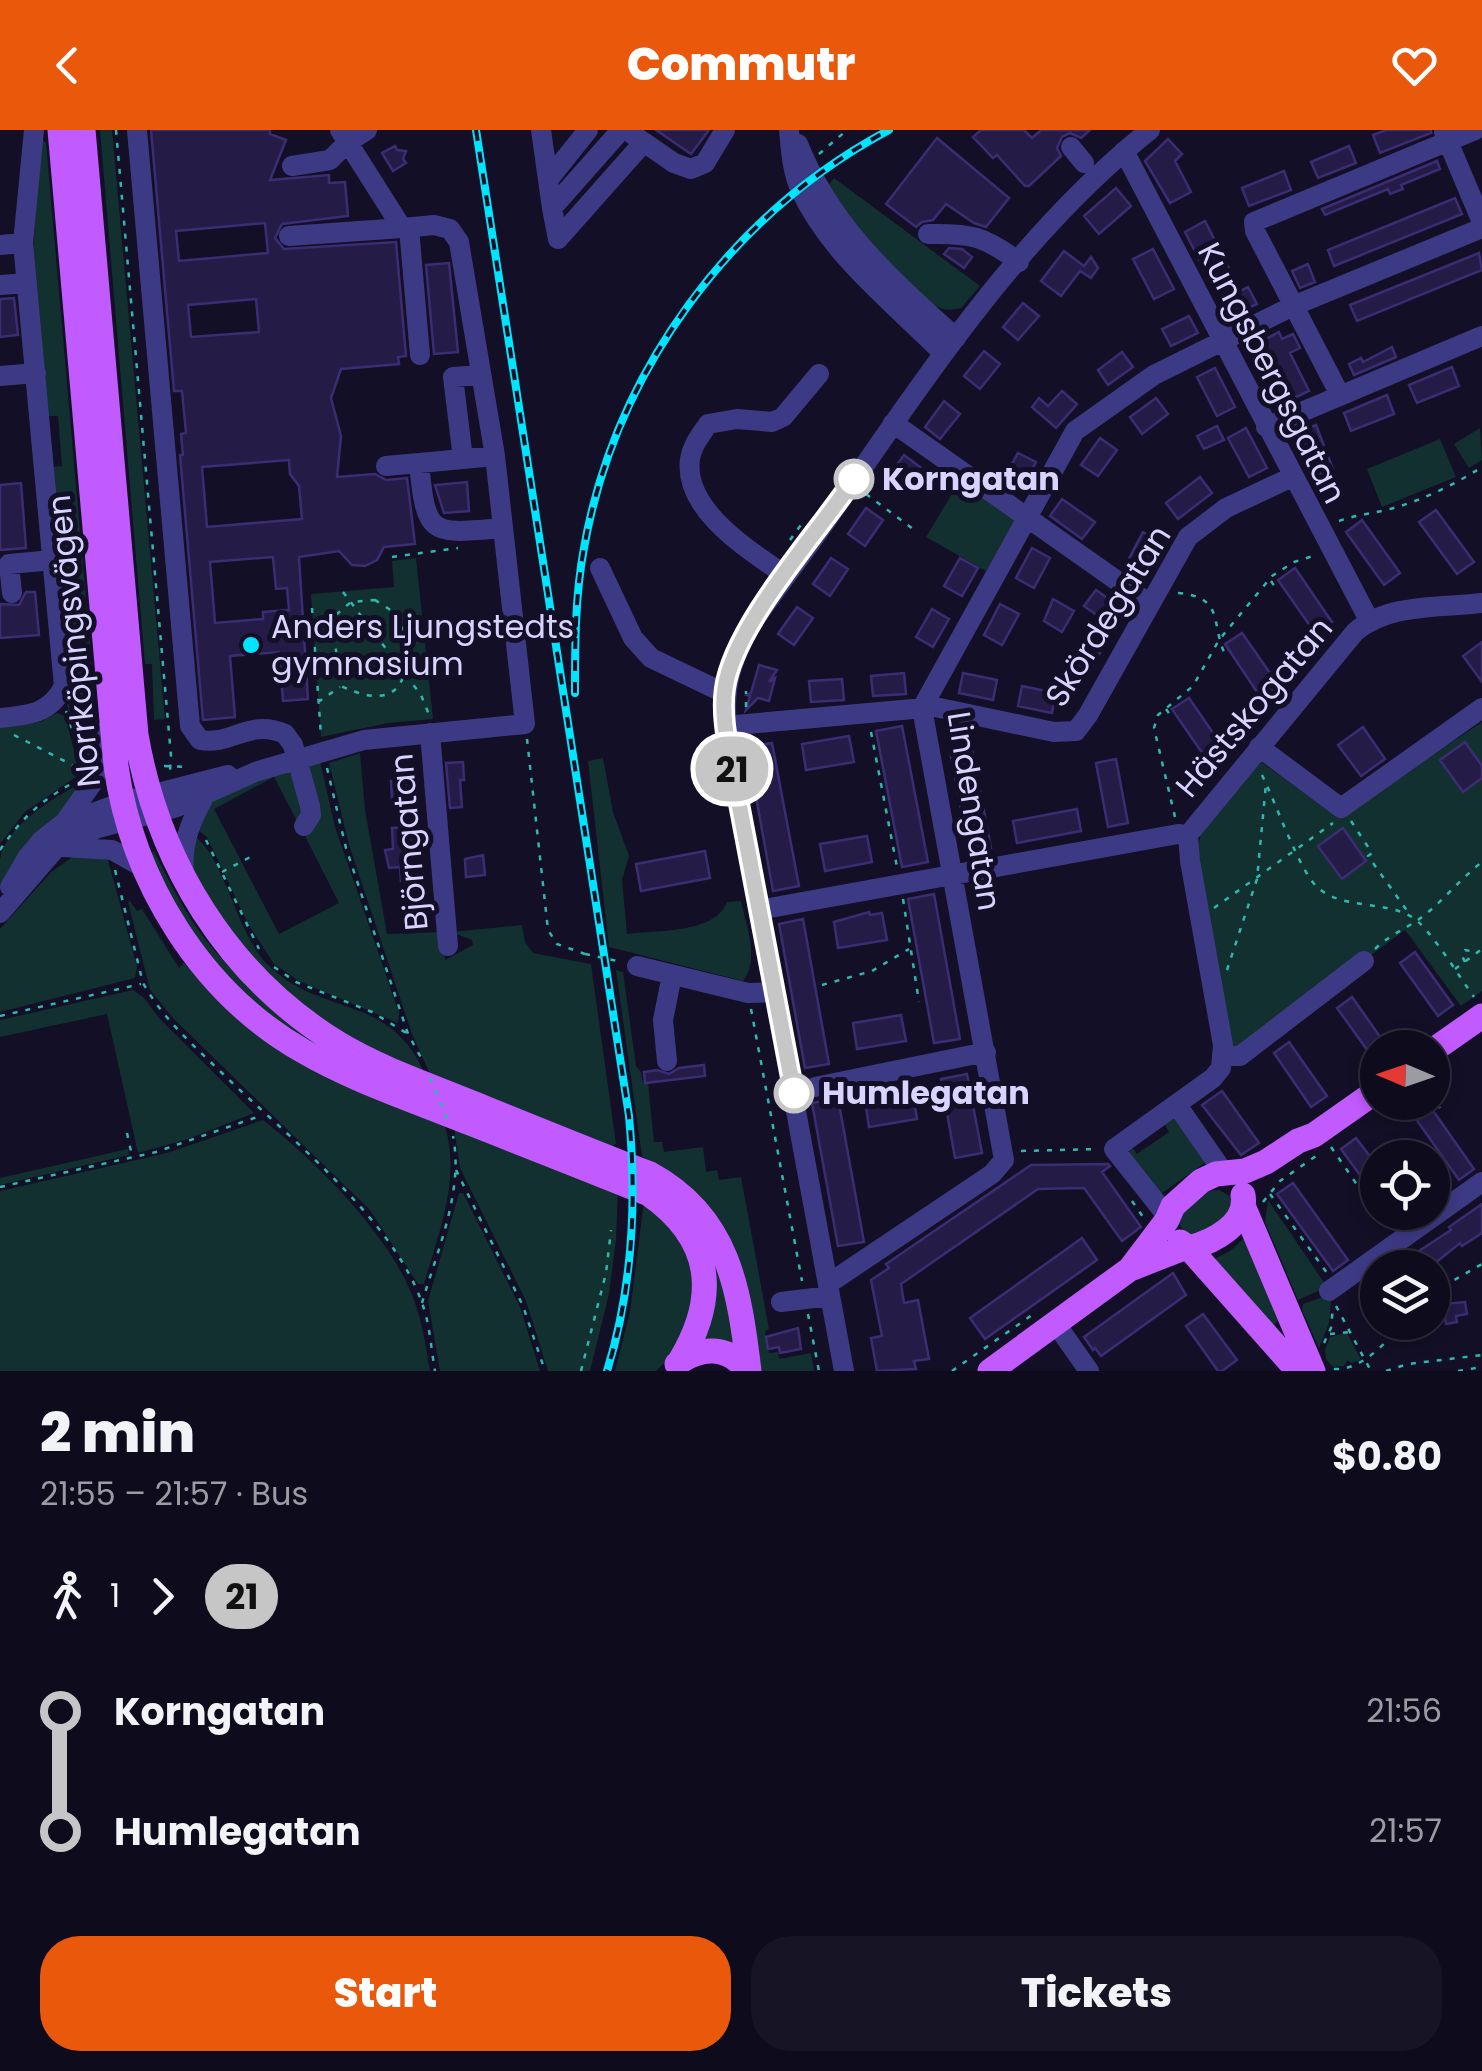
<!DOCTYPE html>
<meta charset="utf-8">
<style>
:root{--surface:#0e0b1c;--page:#171425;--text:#f1f3f6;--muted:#9b9ba3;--line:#2e2b3b;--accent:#ea580c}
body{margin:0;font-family:Poppins,sans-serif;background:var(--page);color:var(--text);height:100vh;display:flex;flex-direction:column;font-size:38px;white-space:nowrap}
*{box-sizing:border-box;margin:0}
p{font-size:32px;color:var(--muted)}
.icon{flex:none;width:55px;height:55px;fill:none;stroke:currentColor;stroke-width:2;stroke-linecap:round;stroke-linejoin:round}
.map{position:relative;height:1241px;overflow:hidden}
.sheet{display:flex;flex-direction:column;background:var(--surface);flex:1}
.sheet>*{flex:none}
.badge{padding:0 20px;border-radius:32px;font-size:35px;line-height:65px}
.needle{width:65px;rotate:272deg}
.controls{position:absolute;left:1360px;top:900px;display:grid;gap:20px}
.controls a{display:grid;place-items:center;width:90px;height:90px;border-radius:50%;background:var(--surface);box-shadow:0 5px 15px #0003,0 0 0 2px var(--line);font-size:50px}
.map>.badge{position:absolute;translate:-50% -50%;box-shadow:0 0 0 5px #fff}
.legs{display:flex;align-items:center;gap:15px;height:110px;padding:0 40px;font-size:32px}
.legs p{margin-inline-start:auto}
.summary{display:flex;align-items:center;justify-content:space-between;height:170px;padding:0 40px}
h1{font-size:55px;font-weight:800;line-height:75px}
.button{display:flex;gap:20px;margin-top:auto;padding:20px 40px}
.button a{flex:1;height:115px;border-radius:40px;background:var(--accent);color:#fff;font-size:40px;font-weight:800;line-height:115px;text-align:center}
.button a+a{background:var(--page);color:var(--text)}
ul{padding:0 40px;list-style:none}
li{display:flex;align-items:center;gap:35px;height:120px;font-size:38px}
li i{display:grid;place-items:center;width:15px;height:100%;margin:0 12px;background:currentColor}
li i::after{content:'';width:25px;height:25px;margin:-12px;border:8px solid;border-radius:50%;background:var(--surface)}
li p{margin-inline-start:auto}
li:first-child i{background:linear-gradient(#0000 50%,currentColor 0)}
li:last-child i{background:linear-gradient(currentColor 50%,#0000 0)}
header{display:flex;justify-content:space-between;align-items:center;height:130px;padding:0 40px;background:var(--accent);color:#fff;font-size:45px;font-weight:800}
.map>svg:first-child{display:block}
</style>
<header><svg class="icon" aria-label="back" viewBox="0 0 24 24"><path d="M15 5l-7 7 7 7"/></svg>Commutr<svg class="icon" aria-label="heart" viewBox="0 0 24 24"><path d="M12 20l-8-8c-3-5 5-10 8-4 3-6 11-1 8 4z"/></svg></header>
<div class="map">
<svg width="1482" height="1241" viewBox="0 0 1482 1241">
<rect width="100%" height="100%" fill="#130f26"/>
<path fill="#12302f" d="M100,0H112L165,589L154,590L152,534H145Z
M41,9L46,13L97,595L98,610L88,643L66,572L74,540L68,465L59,430L50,337L62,336L58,286H46L33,121Z
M834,48L980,156L961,178C953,180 946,181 938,177C903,159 852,89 828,56Z
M1480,298L1482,330L1469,338L1454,314Z
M1440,309L1456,347L1382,377L1367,339Z
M959,352L1015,390L986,441L926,407Z
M416,428L433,589L388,593L321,607L311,464L394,457L392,431Z
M57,583L65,586L80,644L25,682L0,714V596L40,592Z
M1482,592V861L1461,876L1405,800L1242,920L1233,921L1197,724L1201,702L1261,632L1339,688Z
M360,623L365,680L387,804L443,802L445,830L473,815L472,810L451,802L522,795L525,812L533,823L591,834L616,1014L608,1018L618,1061L616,1110L609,1164L590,1241H548L526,1171L460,1038L454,997L412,904L349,715L329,633Z
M603,628L613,682L629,726L622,750L627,804C656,800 715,804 727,772L741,771C746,795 760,830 743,851L609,817L588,631Z
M320,631L335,697L399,883L398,893L299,851L274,834L248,794L207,707L194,697L211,671L225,662L287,641L296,648L305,679L298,693L274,647L214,679L279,804L339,773L305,706L312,695L308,634Z
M81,653L89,654L28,717L0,754C0,746 0,737 0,729C6,695 54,668 81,653Z
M191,704C224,722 236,804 268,835C321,888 392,862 426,947L317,892L243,824L191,746Z
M154,721C173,759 192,797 221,828C258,868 307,898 351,931L318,921L243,865L190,803L149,724Z
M74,726L108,730L137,837L135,848L0,882V799L51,742Z
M130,771L137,781L142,779L179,838L184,833L192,841L444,993C462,1047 439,1101 424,1154H418L370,1080L173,888L150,860L128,772Z
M616,840L623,842L636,936L641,942L643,953H648L654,1012H662L664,1022L703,1017L706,1042L717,1040L719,1050L741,1047L769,1199L765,1201L769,1223L778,1222L779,1229L811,1223L814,1241H761L750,1178L668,1043L642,1026Z
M133,860L144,868L159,888L254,983L188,1009L138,1023L107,884L0,907V890Z
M1174,986L1206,1032L1155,1068L1123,1021L1131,1016L1137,1024L1169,1002L1164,993Z
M263,990C317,1032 393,1108 415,1173C423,1195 426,1218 430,1241H0V1061L167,1023Z
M128,1019L129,1025L0,1055V1048Z
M1219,1060L1230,1066L1233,1079L1206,1106L1186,1105L1178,1092C1182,1074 1199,1060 1219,1060Z
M459,1063H463L520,1177L540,1241H440L428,1171Z
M1268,1070L1327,1157L1298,1170L1265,1092Z
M644,1071C704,1114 713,1190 656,1241H615L630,1182Z
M1249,1104L1281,1187L1274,1195L1209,1132L1230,1121Z
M711,1114L737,1216L703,1210Z
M1326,1166L1331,1172L1329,1193L1319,1218L1302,1180L1303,1174Z
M1344,1203L1348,1205L1361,1230L1351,1233L1348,1230L1344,1236L1333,1237L1326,1229L1325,1220L1330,1207Z"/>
<path fill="#241b47" stroke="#3b2d73" stroke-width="2.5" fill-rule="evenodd" d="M151,0H270V4L286,10L270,50L329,45V53L345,52L348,86L282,94L275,108L284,119L396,112L406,226L398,227L399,234L341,239L331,268L341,306L337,347L375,344L386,350L407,348L415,414L384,417L377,430L365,436L352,435L339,421L299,427L308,569L283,571L279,522L230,526L235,587L203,590L180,325H183L181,304L186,303L182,261H174ZM265,93L268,123L179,131L176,101ZM256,169L259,202L191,207L188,175ZM289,330L290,344L299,356L302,389L207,397L202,337ZM273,427L276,459L287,458L289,480L263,482V489L215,493L210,432Z
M656,0H709L691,24Z
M981,0H1024L1032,8L1041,0H1090L1081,8L1070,3L1062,7L1057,18L1061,26L1029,56H1025L997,25L993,28L973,7Z
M1386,0H1431V3L1380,23L1373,5Z
M937,8L1009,68L986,97L974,93L946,74L933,90L922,92L916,97L886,74Z
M1168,9L1182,24L1175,31L1191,62L1170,73L1145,31Z
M395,16L397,20L406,21L403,29L406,33L393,41L382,23Z
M1349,16L1356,33L1318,48L1311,32Z
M1437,31L1440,39L1401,55L1403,59L1390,64L1388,59L1325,85L1322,79Z
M1284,41L1291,60L1249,76L1242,58Z
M1116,58L1131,76L1099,104L1084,86Z
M1455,68L1462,84L1334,136L1328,120Z
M1205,91L1229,138L1209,149L1185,102Z
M949,118L962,119L972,127L964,138L944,124Z
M1153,119L1174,159L1154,169L1133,129Z
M1064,121L1084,136L1091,127L1098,138L1091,148L1080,141L1061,166L1041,151Z
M1479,123L1482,140L1357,191L1350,175Z
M449,133L458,222L434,224L426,135Z
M1308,134L1315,152L1300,158L1292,141Z
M1248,157L1257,174L1229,187L1221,171Z
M14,168L18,205L0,207V169Z
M1023,173L1039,186L1018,210L1003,197Z
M1189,186L1198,203L1171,216L1162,199Z
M1279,202L1282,209L1293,204L1300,218L1290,223L1309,261L1290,270L1260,212Z
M1392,217L1396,227L1354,245L1349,234L1361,228L1363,232Z
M984,221L1000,234L980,259L964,246Z
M1122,222L1133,237L1108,255L1098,240Z
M1452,237L1459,256L1417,273L1409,255Z
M1215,238L1235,277L1217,286L1197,247Z
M1062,261L1077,274L1056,298L1032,277L1039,268L1048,276Z
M1387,265L1394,284L1351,301L1344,283Z
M1156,268L1168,284L1142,304L1130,287Z
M944,271L960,284L940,309L925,297Z
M1316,295L1333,339L1314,346L1297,303Z
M1217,296L1224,310L1204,319L1197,306Z
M1246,298L1267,338L1249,347L1228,308Z
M1100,308L1117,320L1098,346L1081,335Z
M1018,323L1036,332L1020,362L1002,352Z
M904,325L920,337L902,363L885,351Z
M1200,347L1212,363L1178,389L1166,373Z
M467,352L469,381L444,383L435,355Z
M21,353L26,418L0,420V355Z
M1062,369L1095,392L1082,409L1050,386Z
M866,378L883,390L865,416L848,404Z
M1436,380L1474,432L1457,444L1419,392Z
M1362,390L1400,443L1384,455L1346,402Z
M1143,402L1162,412L1142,448L1124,438Z
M1032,418L1050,428L1034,458L1016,448Z
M831,428L848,439L830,466L813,454Z
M960,428L978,438L962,466L944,456Z
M1295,438L1332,492L1315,503L1278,450Z
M1096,460L1124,480L1112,496L1084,476Z
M26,462H35L39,505L0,508V474L19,475Z
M1053,469L1074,481L1062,502L1044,491Z
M1000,474L1019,484L1002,515L984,505Z
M797,477L813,488L794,515L778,504Z
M932,479L949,489L933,517L916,507Z
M1242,503L1279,556L1261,568L1225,514Z
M1482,512V552L1463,526Z
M1082,513L1100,523L1082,553L1065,543Z
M759,535L777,540L769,552L775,548L769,571L758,568L746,580L750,566L747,565L751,563Z
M904,543L906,564L873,566L871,546Z
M963,543L997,550L993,570L959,563Z
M842,549L844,570L811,572L809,551Z
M1022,556L1056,563L1052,583L1018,576Z
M1189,568L1226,622L1209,633L1172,579Z
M902,596L928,732L902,737L876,601Z
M1363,597L1385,629L1361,646L1338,615Z
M849,606L854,632L806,640L802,614Z
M1465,612L1482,636V648L1463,662L1440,630Z
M772,613L799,756L773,761L747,617Z
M972,618L991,718L969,722L950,622Z
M1116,629L1128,693L1108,697L1096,633Z
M463,632L464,650H460L462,677L450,678L446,633Z
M409,650L410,669L392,670L391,651Z
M1077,679L1081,701L1017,713L1013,691Z
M413,697L416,750L401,751L400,737L389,738L385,720L393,719L392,698Z
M1343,698L1366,731L1342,749L1318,716Z
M867,706L872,732L825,741L820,714Z
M705,721L710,748L641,761L636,734Z
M483,725L485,745L466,747L465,729Z
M934,764L960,909L934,913L908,769Z
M869,782L870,785L882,783L887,810L838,818L834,792Z
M803,789L829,934L805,938L779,794Z
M1415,822L1453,875L1438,886L1400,833Z
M1352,867L1388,918H1378V935L1337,878Z
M901,885L906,911L857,919L853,893Z
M1289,912L1327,966L1311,977L1274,923Z
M704,935L705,946L645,953L644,942L657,940L669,944L679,938Z
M967,944L982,1023L955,1028L941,949Z
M1222,961L1259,1013L1241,1025L1202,975Z
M913,963L917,989L869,997L865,971Z
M838,968L864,1112L838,1116L812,973Z
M1404,972H1427L1474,1039L1459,1050Z
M1356,1008L1378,1037V1070L1341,1019Z
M1108,1034L1110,1036L1102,1042L1141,1097L1122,1111L1084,1058L1038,1059L901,1154L904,1173L918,1170L929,1229L914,1231L916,1239L877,1241L871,1208L882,1206L871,1150L889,1138L886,1134L1031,1035Z
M1293,1053L1348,1130L1333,1141L1277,1064Z
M1482,1074V1103L1462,1116L1460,1113L1429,1138H1393L1451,1100L1449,1097Z
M1082,1108L1097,1130L985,1209L970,1188Z
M1173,1143L1186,1165L1101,1226L1095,1218L1093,1220L1084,1207Z
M1465,1172L1467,1184L1456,1186L1457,1192L1446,1194L1443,1174Z
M1203,1184L1237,1230L1222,1241H1218L1186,1196Z
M798,1198L801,1219L780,1223L779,1217L768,1219L766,1207Z"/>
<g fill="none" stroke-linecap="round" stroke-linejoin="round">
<path stroke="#2fb8b0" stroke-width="2.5" stroke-dasharray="5 8" stroke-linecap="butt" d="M116,0L171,626L170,641
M819,24L847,0
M866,364L913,399
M1339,391C1355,385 1370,384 1386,380C1419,372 1454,355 1482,337
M790,410L803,392
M392,427L458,418
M1271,451L1277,460
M343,462L421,565L430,587
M1178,463C1224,467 1211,492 1224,522
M375,470C381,474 390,479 395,484C404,494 406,510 406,523C407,570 379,574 341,556L334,506L337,484L351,472Z
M312,478L321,606
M408,508L442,504
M318,572L340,557
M746,577V561
M1166,579L1173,589
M66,581L82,630
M871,602L897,737
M14,605L78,638
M527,609L548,800L557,814L585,824
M164,636L186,637
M327,638L346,718L408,904L424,933
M1262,645C1275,671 1299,740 1317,757C1342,780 1384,770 1412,787C1430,798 1460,848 1474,867
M1175,687L1154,598L1158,585L1193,556L1219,510L1272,446L1294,432L1316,425
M1351,691L1372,723L1368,726L1408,782
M206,710L259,819
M0,720C20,690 39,672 71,654
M115,740L143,853C163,889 194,916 223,944C287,1006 393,1089 422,1173C430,1194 431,1219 435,1241
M222,742L256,724
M903,769L919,872
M1214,778L1333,693
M1375,819C1389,805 1406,799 1422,787C1443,771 1460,749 1482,732
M1465,832L1462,826L1465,820L1475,822
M274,837L296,852L372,882L408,904
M1455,839L1482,819
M1227,840L1257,749L1266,654
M822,855L872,841L909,819
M751,879L802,1151
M0,886L141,854
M1432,967L1440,978
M127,1003L132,1026
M1331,1017L1360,1059
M1021,1021L1098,1019
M456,1040L523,1176L545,1241
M0,1057L156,1022L263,985
M1270,1064L1327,1143
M1132,1071L1143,1087
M1263,1072L1280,1051L1316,1026
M1432,1163L1482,1134
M422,1173C437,1121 464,1061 453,1006
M1336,1176L1371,1241
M808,1184L819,1241
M1330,1204L1350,1202
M1324,1213L1331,1198L1333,1177
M1334,1239C1362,1241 1387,1211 1405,1192
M581,1241L606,1143L611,1100
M952,1241L1032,1185
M1386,1241L1408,1234L1482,1225
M1458,1241L1482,1237"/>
<path stroke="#3d3a85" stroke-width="20" d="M137,0L190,596L200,610C232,616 249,588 285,604L293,615L310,676L311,685L304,696
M541,0L552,78L621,0
M789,0C791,20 792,42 801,61C831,125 894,174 943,223
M1444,2L1482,92
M632,4L674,33L691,39L705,33L725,0
M798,14C831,97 891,149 956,208
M1071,17L1084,33
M1124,21L1369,490
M292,36L330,30L348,12L367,0
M548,50L588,0
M552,78L558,109L644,12
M409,98L420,225
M928,104C971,103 984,106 1019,132
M289,106L402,98
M0,115L23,113
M0,155L27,153
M481,245L453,247L463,329L495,326
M0,246L36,243
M1340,265L1255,101L1254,92L1475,0
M893,293L1150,474
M1266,297L1482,206
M419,333C426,408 431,404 503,398
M386,336L463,329
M600,438L633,508L651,528L724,563
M785,445C749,420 683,380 690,329C692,315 701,305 708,294L737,289L772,292L783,287L819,244
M12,463L9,434L53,430
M0,588C29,585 50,584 64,556L23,113L34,0
M725,596L935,577L1054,602L1076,601L1088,585L1188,407L1226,378L1292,347
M430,603L448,816
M1259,617L1341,678L1482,578
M67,689L94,651L107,599
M64,717L112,720L146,739
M184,743C181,715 190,693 203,669
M10,757L27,728L42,710L61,695L123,672L228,645
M759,780L1178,704L1188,705
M0,783L57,717L98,698L177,677L255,642L364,610L525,594L495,326L459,112L450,99L434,95L402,98L340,0
M637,836L748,863L774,862
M1223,926H1240L1364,831
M667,931L663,890L672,845
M815,957L986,922
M1177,975L1224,1043
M1167,1086L1114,1019L1213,948L1221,938L1223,915L1190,731L1188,705L1355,502C1388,473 1440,478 1482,473
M828,1154L992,1044L1004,1030L922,578L1075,301L1154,245L1293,176L1482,98
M1329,1161L1482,1052
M781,1172L830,1166
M1056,1194L1089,1241
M844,1241L731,629C722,575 723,545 750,496C774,461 801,427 826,391C922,253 1017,106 1150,0"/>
<path stroke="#c25bff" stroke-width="25" d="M60,0L116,636C132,751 201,863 303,921C351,949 405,967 457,988C521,1013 585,1038 649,1064C713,1109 719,1166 680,1231
M83,0L136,605C158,732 227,846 339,914C379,938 423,953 465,970C527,995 588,1020 650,1044C729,1087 739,1159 749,1241
M1432,921L1482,886
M1244,1078L1313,1241
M1180,1112L1189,1118C1213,1112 1248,1094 1243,1065
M1189,1118L1298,1241
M1130,1139L1167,1090L1173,1076L1201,1051L1216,1044L1245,1041L1266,1032L1298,1011L1314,1005L1378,960
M677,1234C700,1216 729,1215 747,1241
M990,1241L1130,1139L1186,1117"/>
<g stroke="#00e5ff" stroke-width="8">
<path id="rail" d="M476,0L629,986C637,1072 633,1157 607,1241
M575,563C575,514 575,466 584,418C615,242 731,84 889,0"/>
</g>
<use href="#rail" stroke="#130f26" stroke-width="4" stroke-dasharray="11" stroke-linecap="butt"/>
<path stroke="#2fb8b0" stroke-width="2.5" stroke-dasharray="5 8" stroke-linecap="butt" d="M585,824L622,832
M430,948L450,995"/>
</g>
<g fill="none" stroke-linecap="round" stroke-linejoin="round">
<g stroke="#fff" stroke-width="22">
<path id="line-1" d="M794,963L733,642C728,615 721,586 725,558C734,495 817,404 854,349"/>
</g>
<use href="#line-1" stroke="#c6c6c6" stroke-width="15"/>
</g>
<g fill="#fff" stroke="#c6c6c6" stroke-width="5">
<circle cx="854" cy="349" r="18"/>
<circle cx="794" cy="963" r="18"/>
</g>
<circle fill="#00e5ff" stroke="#130f26" stroke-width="4" cx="251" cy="515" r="10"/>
<g text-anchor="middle" stroke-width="10" stroke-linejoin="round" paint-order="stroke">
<g font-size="32" fill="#d9d4ff" stroke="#130f26">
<text transform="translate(1272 243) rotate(63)" y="11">Kungsbergsgatan</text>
<text transform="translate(1108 486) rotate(-58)" y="11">Skördegatan</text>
<text transform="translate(74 511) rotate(-96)" y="11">Norrköpingsvägen</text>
<text transform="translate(1254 577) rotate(-50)" y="11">Hästskogatan</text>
<text transform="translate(974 681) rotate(81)" y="11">Lindengatan</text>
<text transform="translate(409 712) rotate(-95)" y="11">Björngatan</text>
</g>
<g font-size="32" font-weight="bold" fill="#d9d4ff" stroke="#130f26" text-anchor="start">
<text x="882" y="360">Korngatan</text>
<text x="822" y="974">Humlegatan</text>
</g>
<g font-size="32" fill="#d9d4ff" stroke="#130f26" text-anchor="start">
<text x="271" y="508">Anders Ljungstedts<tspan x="271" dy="37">gymnasium</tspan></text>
</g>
</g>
</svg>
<div class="controls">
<a><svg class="needle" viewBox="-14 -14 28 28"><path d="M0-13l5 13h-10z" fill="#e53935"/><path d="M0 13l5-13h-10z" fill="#9b9ba3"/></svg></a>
<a><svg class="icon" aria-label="locate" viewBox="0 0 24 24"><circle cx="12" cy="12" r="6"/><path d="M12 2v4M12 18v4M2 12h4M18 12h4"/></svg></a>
<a><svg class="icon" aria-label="layers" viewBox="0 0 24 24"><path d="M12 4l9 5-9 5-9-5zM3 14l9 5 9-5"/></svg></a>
</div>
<b class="badge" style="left:732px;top:639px;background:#c6c6c6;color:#111">21</b>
</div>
<section class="sheet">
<div class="summary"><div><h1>2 min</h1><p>21:55 – 21:57 · Bus</p></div><b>$0.80</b></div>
<div class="legs"><svg class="icon" aria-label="walk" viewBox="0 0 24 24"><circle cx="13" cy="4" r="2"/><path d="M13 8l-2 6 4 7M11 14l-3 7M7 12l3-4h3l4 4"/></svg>1<svg class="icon" aria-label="forward" viewBox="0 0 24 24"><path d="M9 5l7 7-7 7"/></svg><b class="badge" style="background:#c6c6c6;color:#111">21</b></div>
<ul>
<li><i style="color:#c6c6c6"></i><b>Korngatan</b><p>21:56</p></li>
<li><i style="color:#c6c6c6"></i><b>Humlegatan</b><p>21:57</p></li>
</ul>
<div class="button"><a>Start</a><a>Tickets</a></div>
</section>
